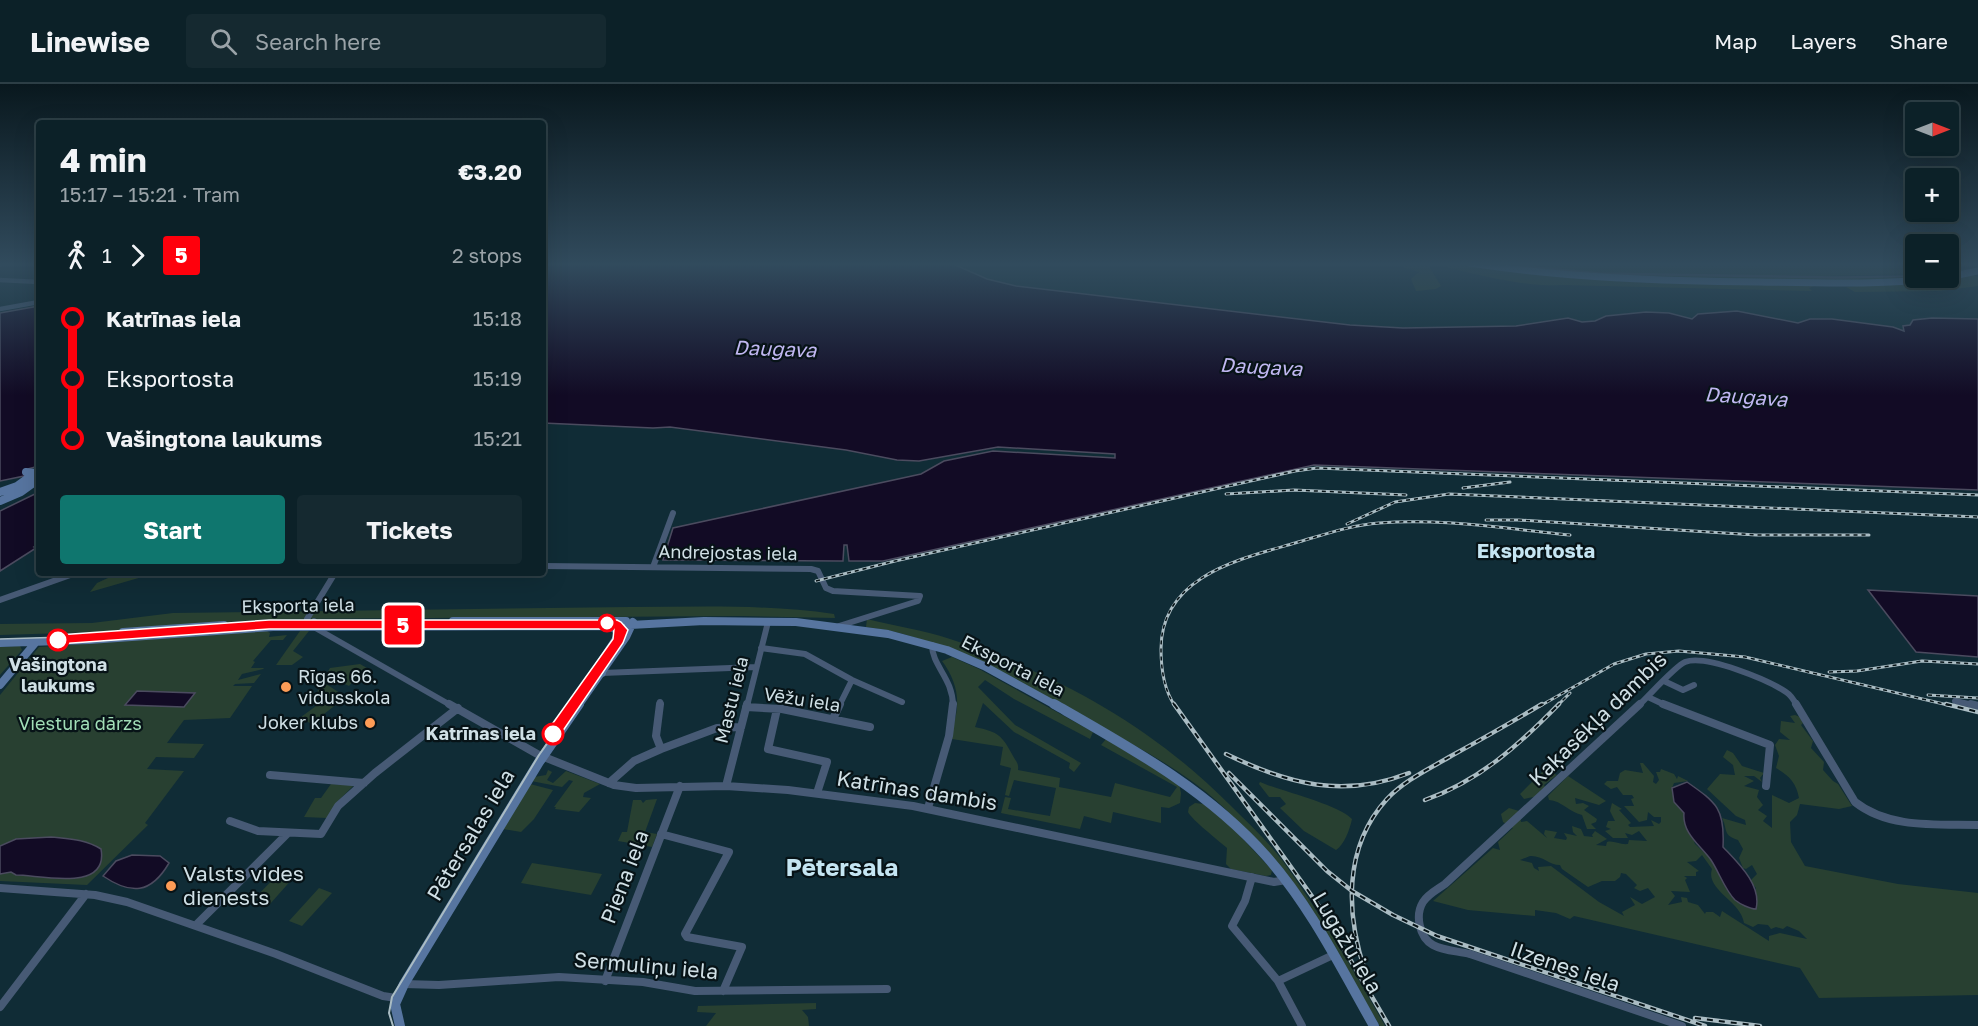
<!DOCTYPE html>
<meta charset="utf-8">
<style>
:root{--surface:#0c2128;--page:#152930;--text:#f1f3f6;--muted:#9aa3a8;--line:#2c3e45;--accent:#0f766e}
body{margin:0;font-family:"Golos Text",sans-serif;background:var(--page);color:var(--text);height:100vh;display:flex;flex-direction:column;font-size:22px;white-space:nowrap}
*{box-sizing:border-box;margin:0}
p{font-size:20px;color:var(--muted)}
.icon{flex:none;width:33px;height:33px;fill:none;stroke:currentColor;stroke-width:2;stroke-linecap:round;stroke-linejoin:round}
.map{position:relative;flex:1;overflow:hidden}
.drawer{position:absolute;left:36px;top:36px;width:510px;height:456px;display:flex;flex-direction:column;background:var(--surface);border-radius:6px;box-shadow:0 6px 24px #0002,0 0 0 2px var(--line)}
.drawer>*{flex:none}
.badge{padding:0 12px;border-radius:4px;font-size:21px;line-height:39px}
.needle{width:39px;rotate:90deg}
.tools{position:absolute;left:1905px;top:18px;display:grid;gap:12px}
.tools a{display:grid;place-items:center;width:54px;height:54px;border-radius:6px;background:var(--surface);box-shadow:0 6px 24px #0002,0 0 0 2px var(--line);font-size:30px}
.map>.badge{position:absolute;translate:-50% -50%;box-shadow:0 0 0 3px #fff}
.legs{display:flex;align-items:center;gap:9px;height:66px;padding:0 24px;font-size:20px}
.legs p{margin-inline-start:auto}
.headline{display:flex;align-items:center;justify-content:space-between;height:102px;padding:0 24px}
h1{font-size:33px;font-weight:700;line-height:45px}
.primary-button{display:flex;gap:12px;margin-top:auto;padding:12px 24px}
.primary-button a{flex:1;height:69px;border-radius:6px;background:var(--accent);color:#fff;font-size:24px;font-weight:700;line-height:69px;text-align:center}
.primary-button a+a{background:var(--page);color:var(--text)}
ul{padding:0 24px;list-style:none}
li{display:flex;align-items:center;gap:21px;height:60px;font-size:22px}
li i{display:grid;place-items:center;width:9px;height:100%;margin:0 8px;background:currentColor}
li i::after{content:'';width:15px;height:15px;margin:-8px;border:4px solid;border-radius:50%;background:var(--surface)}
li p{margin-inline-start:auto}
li:first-child i{background:linear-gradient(#0000 50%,currentColor 0)}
li:last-child i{background:linear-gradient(currentColor 50%,#0000 0)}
header{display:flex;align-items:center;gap:36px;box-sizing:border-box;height:84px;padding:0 30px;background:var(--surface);border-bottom:2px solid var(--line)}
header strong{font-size:28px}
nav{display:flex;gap:33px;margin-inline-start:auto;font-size:21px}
.search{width:420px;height:54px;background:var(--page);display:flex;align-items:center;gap:15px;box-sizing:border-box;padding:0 21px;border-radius:6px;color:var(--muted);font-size:22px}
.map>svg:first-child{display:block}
</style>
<header>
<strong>Linewise</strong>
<div class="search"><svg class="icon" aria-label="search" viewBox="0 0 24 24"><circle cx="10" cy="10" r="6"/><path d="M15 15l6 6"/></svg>Search here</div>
<nav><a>Map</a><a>Layers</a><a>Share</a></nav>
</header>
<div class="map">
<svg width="1978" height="942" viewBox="0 0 1978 942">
<rect width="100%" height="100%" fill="#102c36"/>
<path fill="#284031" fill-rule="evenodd" d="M1391,179H1427L1441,202L1436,205L1416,207L1411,195L1419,188Z
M1429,179C1473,179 1517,189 1561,193C1645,201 1730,200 1814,202L1809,204L1812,207L1562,201C1526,204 1466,188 1429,179Z
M1505,179H1915L1916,190L1817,192L1602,189Z
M1530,185L1650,191L1840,194L1915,192L1916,194L1886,197L1621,194Z
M1973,191L1978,193V202L1940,207L1855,208L1846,203Z
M119,489H167L142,493L90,508L97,499Z
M631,523C698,523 767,520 834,530L835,534L742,532L269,535L98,548L0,551V540L92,539L173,529Z
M867,535C894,542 923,546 950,555C1057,590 1149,640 1229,720C1247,738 1267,756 1282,776C1320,829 1353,885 1385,942H1380C1358,904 1333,868 1308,832C1273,782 1244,734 1193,698C1142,661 1082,635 1026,606C972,578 928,550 866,543Z
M305,545L309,547L293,567L303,573L292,581H276L300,547Z
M267,547L270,549L269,553L287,551L283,556H271L253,577L255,578L251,584H264L263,585L242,590L238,596L261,590L254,599L235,600L233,602H252L230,634L184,636L167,659L204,660L194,674L156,673L147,685L184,687L145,739L148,741L87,801L0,797V611L39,563Z
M20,562L22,566L0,591V563Z
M952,573L979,585L1093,648L1090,655L1014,615L985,596L978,603L1015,641L1081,679L1074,688L1069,684L1070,679L1014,648L983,619L975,643C998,648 1002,651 1013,672C1016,677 1019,680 1018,686L1060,694L1059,703L1111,713L1115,699L1170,713L1177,703L1101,661L1106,655L1179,700L1181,709L1180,719L1169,724L1161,723V739L1113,728L1111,739L1084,732L1080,745L1001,729L1005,713L1011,714L1008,725L1050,732L1056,704L1014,696L1009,712L1005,711L1011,684L1000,681L1003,663L952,655C952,647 954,640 956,631C960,611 954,593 942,577Z
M360,580L367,584L357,590L358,592L349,602L326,591L330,584Z
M326,600L346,613L311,640L301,633L327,614L317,607Z
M1795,631L1800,633L1803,639L1801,641L1813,657L1811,664L1824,678L1823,686L1833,697L1838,700L1852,722L1839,725L1800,720L1797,731L1790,738L1791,758L1805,782L1898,800L1978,809V911L1819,914L1800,884L1574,832L1570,835L1556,829L1535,826V832L1468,826L1433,817L1493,764L1500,766L1498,758L1513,744L1503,738L1501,730L1509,724L1519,727L1521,738L1527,737L1547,754L1544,750L1545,746L1557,748L1554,754L1566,756L1567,754L1564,749L1577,752L1573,748L1572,742L1581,745L1584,752L1593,753L1592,751L1595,747L1607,755L1596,761L1606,762L1607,758C1613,756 1620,761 1628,760L1629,756L1647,757L1639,747L1632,751L1625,749L1628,754H1613L1605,747L1611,745L1606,743L1608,737H1615L1610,727L1612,719L1622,725L1619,726L1631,739L1628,741L1630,743L1654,742L1651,736L1659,740L1661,738V733H1654L1648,728L1647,736L1639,738L1624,722H1634L1631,715L1634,714L1632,711H1623L1617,703L1611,705L1604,700L1607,697H1618L1620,689L1625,686L1643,689L1640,679H1643L1654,692L1653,698L1656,700L1659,696L1656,688H1660L1661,685L1674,690L1677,695L1678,692L1688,697L1674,699L1672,704L1674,718L1684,729L1695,760L1710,774L1735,816L1751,825L1756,804L1750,797L1757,790L1752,781L1746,785L1743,784L1739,774L1743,765L1738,756C1722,751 1728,745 1722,734L1746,741L1745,736L1736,732L1707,705L1720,690L1735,691L1733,681L1723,673L1727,666L1733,669L1742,682L1764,689L1760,694L1762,698L1754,692H1744L1754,697L1744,702L1759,706L1757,713L1763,721L1758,726L1767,732L1763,737L1772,744V711L1789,719L1799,714C1796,698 1789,692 1776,684L1779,672L1775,661L1779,655L1790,656L1780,648L1781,637L1795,639L1790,632ZM1702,771L1712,785C1705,806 1741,817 1744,839L1753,843L1758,840L1768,841L1771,845L1776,843L1783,845L1787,842L1799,847L1807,855L1780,849L1769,852V857L1722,827L1720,833L1713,828H1706L1705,830L1698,821L1688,818L1687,814L1681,813L1682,818L1668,821L1675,812L1671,807L1690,808L1685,796L1687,794L1684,792H1696V788L1699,787L1687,778L1696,777ZM1530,772C1542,771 1549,781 1560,781L1562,785L1588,803L1602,797H1615L1620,793L1621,789L1626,790L1637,801L1634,804L1640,807L1648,804L1655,813L1642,820L1630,813L1635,821L1622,828L1624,832L1599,818L1551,782L1538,783L1539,787L1534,784L1532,779L1520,776Z
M1545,685L1557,691L1544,701L1547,706L1538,712L1524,715L1520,710Z
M548,686L552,688L547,696L553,699L566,687L600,700L584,709L583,713L591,714L579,728L555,725L556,723H554L573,697L569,696L562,703L531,697L534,693L546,691Z
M1568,692L1606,717L1599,721L1575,714L1576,720L1583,719L1589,722L1584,726L1597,735L1596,738L1591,740L1596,745H1587L1582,731C1569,728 1562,717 1549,716L1548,712Z
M1260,698C1283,708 1337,720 1352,735C1350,745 1344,761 1336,766L1304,747L1280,724L1286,720L1280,713H1269L1259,700Z
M331,700L354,701L339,716L327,734L304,733L315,714H321Z
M530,700L553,706L534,735L521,748L503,745Z
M657,715L645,748L657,750L652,763L618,757L622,748H627L633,716H641L643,719L646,716Z
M1195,719L1211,721L1272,786L1271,791L1266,792L1231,785L1226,780L1227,764C1218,756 1192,736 1188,728L1189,723Z
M532,779L602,790L591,811L521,799Z
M280,788L294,793L270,820L255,814Z
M319,804L332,809L302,842L289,837Z
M816,919V925L802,926L808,933L809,942H706L716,929L697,928L698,922Z"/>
<path fill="#120b25" stroke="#4b4b5f" stroke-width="1.5" d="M543,179H951L987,195L1016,202L1350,241L1403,244L1516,242L1568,234L1582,238L1595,237L1606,232L1646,228L1669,229L1692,235L1698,230L1737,227L1798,239L1810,235H1832L1893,243L1904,247L1903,242L1910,241L1913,236L1932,234L1978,235V406L1314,381L883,477H849L847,461H844L843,477H840L663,476L673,444L921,390L944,377L993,367L1115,374V370L998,363L919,377L897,376L846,366L670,343L653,344L543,339Z
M1490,179L1600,189L1835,193L1916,192L1840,194L1599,190Z
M39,222V382L28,385L24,392L0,397V229Z
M39,408V460L34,463L36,464L0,487V427Z
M1868,506L1978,512V573L1916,568Z
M137,607L195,609L184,623L125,621Z
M1687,698C1717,719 1725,725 1723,763C1738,779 1762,801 1756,825C1750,825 1740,820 1735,816C1725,806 1719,788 1711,776C1700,761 1682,749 1684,729L1674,718L1672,704Z
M51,753C69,755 85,755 101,765C109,809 40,791 16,791L11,788L0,790V762L16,755Z
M132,771L160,772L169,779C151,810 131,811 103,792L116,777Z"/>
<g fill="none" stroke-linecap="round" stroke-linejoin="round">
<path stroke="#475a75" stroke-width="4.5" d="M0,181L4,179
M0,196L39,198
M0,225L39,218"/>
<path stroke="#475a75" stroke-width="6" d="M543,482L811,485L818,487L826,504L833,507L920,512L918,517L839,542
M653,483L673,429
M0,516L76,489
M307,535L335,489
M314,537L312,542L452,622
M932,561C932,582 953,594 953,622
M761,564L805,570L852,596L902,618
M602,589L756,583
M1664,597L1683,606L1694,601
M1648,613L1667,622
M1955,617L1978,622
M660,622V618
M747,622L768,538
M839,622L852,596
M1638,622C1648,613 1675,582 1685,578C1706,570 1768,596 1786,608C1791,611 1794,616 1797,622"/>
<path stroke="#475a75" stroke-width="8" d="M449,620L539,671L614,701L636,704L726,702L788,706L913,722L1274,798L1286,796
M660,620L656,652L661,665
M1640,620L1445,800C1438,805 1428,810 1423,818C1415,831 1419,853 1433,861C1444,867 1458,867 1470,870L1682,942
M1663,620L1770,661L1766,702
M1796,620L1855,718C1889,745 1937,740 1978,741
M1971,620L1978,622
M746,623L782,625L870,643
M777,625L768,665L827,678L817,709
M833,635L840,620
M270,691L364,699
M609,699L634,677L661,665L717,644L741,643
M726,702L747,620
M928,724L949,652L953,620
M230,737L258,747L321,750L338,722L375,689L458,624
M661,750L729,768L685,850L687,853L742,863L723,907
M1252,793L1245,817L1232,842L1278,897L1302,942
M0,804L95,811L127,818L276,870L383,912L396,914
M196,841L288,749
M605,897L680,702
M1278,897L1333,871
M404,900L439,901L559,893L643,898L695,907L887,905
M0,923L86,810"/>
<path stroke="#5775a0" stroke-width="7" d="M1470,179C1566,194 1663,197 1760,198C1822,199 1884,201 1946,194
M1948,193L1978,187"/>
<path stroke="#5775a0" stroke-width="8" d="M0,408L17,402L35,389L26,388
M0,417L21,408L39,395
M453,537H626
M123,548L224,541
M0,559L89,556L273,543L612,542L704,537L796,538L888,550L947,566L984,582L1057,622
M602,589L595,587L620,549L612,543
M0,601L36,558
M578,622L626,553L633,538"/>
<path stroke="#5775a0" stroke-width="10" d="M1054,620C1131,664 1208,706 1267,773C1311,823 1341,884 1374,942
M400,942L395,920L404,900L539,678L579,620"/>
<path stroke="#aabcc3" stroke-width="1.5" d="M0,555L97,552L284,538H610L624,541L626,546L624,553L574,622"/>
<path stroke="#aabcc3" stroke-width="2" d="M393,942L389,929L392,913L539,671L575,620"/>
<g stroke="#aabcc3" stroke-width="3">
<path id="rail-far1" d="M1463,404L1510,398
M1226,410L1294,406L1406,411
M1486,436H1519L1756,451H1869
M1347,440L1395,418L1449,410L1978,433
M816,497L895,477L1295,387L1317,384L1978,411
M1829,588L1857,587L1922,577L1978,580
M1928,611L1978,614
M1175,622C1164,606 1161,585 1161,565C1161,492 1240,475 1295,459C1323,451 1351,441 1379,439C1443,434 1507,445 1570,451
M1540,622L1614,580L1646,570L1679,567L1745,573L1952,622
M1557,622L1570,609"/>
</g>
<g stroke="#aabcc3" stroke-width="4.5">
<path id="rail" d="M1174,620L1319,822L1389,942
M1946,620L1978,628
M1226,670C1288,700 1343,715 1409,689
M1229,689L1327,787L1352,807L1393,831L1437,852L1705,942
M1425,716C1479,697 1519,661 1559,620
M1365,887C1346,830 1343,763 1387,715C1405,696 1429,685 1451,672C1482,655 1512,638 1542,620
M1695,934L1760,942"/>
</g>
<use href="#rail-far1" stroke="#071317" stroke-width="1.5" stroke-dasharray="4" stroke-linecap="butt"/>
<use href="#rail" stroke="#071317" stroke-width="2" stroke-dasharray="6" stroke-linecap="butt"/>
</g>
<linearGradient id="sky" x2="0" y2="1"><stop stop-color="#09181e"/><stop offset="0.58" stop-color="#314b5d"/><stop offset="1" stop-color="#314b5d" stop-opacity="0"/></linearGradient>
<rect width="1978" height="311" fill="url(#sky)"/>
<path fill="#ff000c" stroke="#fff" stroke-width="1.5" d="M269,536H617L621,538L628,546L623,559L558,654L553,655L546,650L548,646L613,555L614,545H269L58,560L51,556L58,551Z"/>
<g fill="#fff" stroke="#ff000c" stroke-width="3">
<circle cx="607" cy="539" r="8"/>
<circle cx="58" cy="556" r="10"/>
<circle cx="553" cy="650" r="10"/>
</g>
<g fill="#fd9c56" stroke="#071317" stroke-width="2">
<circle cx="286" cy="603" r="6"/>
<circle cx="370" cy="639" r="6"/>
<circle cx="171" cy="802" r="6"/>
</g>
<g text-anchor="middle" stroke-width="4.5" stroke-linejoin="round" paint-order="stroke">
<g font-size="18" fill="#d0e0e6" stroke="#071317">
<text transform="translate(728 469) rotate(1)" y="6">Andrejostas iela</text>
<text transform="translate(298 522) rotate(-1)" y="6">Eksporta iela</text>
<text transform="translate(1013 582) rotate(27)" y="6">Eksporta iela</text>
<text transform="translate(732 616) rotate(-76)" y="6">Mastu iela</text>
<text transform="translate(802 616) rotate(9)" y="6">Vēžu iela</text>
</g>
<g font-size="18" font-weight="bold" fill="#d0e0e6" stroke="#071317">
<text x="58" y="587">Vašingtona<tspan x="58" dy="21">laukums</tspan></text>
<text x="536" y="656" text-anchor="end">Katrīnas iela</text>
</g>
<g font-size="18" fill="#d0e0e6" stroke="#071317" text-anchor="start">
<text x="298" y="599">Rīgas 66.<tspan x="298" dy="21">vidusskola</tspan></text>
<text x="358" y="645" text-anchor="end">Joker klubs</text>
</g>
<g font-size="18" fill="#a2deb7" stroke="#071317">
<text x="80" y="646">Viestura dārzs</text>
</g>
<g font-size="20" font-style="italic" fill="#c0b7f1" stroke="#071317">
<text transform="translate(775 265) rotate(2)" y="7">Daugava</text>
<text transform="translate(1261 283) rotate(3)" y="7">Daugava</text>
<text transform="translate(1746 313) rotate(4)" y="7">Daugava</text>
</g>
<g font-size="20" font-weight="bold" fill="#c5e5f2" stroke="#071317">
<text x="1536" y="474">Eksportosta</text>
</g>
<g font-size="21" fill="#d0e0e6" stroke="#071317">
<text transform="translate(1598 635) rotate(-44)" y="7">Kaķasēkļa dambis</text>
<text transform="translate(917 707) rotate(9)" y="7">Katrīnas dambis</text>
<text transform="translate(471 751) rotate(-59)" y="7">Pētersalas iela</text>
<text transform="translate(625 793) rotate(-69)" y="7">Piena iela</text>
<text transform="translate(1347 859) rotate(59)" y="7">Lugažu iela</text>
<text transform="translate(646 882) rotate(5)" y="7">Sermuliņu iela</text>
<text transform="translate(1565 883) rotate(19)" y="7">Ilzenes iela</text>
</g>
<g font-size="21" fill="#d0e0e6" stroke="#071317" text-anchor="start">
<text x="183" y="797">Valsts vides<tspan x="183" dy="24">dienests</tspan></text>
</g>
<g font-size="24" font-weight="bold" fill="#c5e5f2" stroke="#071317">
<text x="842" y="792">Pētersala</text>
</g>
</g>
</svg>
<div class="tools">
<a><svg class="needle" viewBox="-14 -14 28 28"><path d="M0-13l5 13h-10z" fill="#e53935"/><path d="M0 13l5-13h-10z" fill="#9aa3a8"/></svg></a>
<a>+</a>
<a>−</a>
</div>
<b class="badge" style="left:403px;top:541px;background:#ff000c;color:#fff">5</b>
<section class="drawer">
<div class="headline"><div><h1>4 min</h1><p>15:17 – 15:21 · Tram</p></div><b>€3.20</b></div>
<div class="legs"><svg class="icon" aria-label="walk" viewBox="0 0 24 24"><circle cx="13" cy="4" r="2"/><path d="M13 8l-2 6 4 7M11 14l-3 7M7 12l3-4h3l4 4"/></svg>1<svg class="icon" aria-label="forward" viewBox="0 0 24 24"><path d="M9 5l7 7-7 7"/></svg><b class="badge" style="background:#ff000c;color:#fff">5</b><p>2 stops</p></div>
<ul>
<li><i style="color:#ff000c"></i><b>Katrīnas iela</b><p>15:18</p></li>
<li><i style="color:#ff000c"></i><span>Eksportosta</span><p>15:19</p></li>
<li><i style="color:#ff000c"></i><b>Vašingtona laukums</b><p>15:21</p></li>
</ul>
<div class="primary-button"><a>Start</a><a>Tickets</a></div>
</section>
</div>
